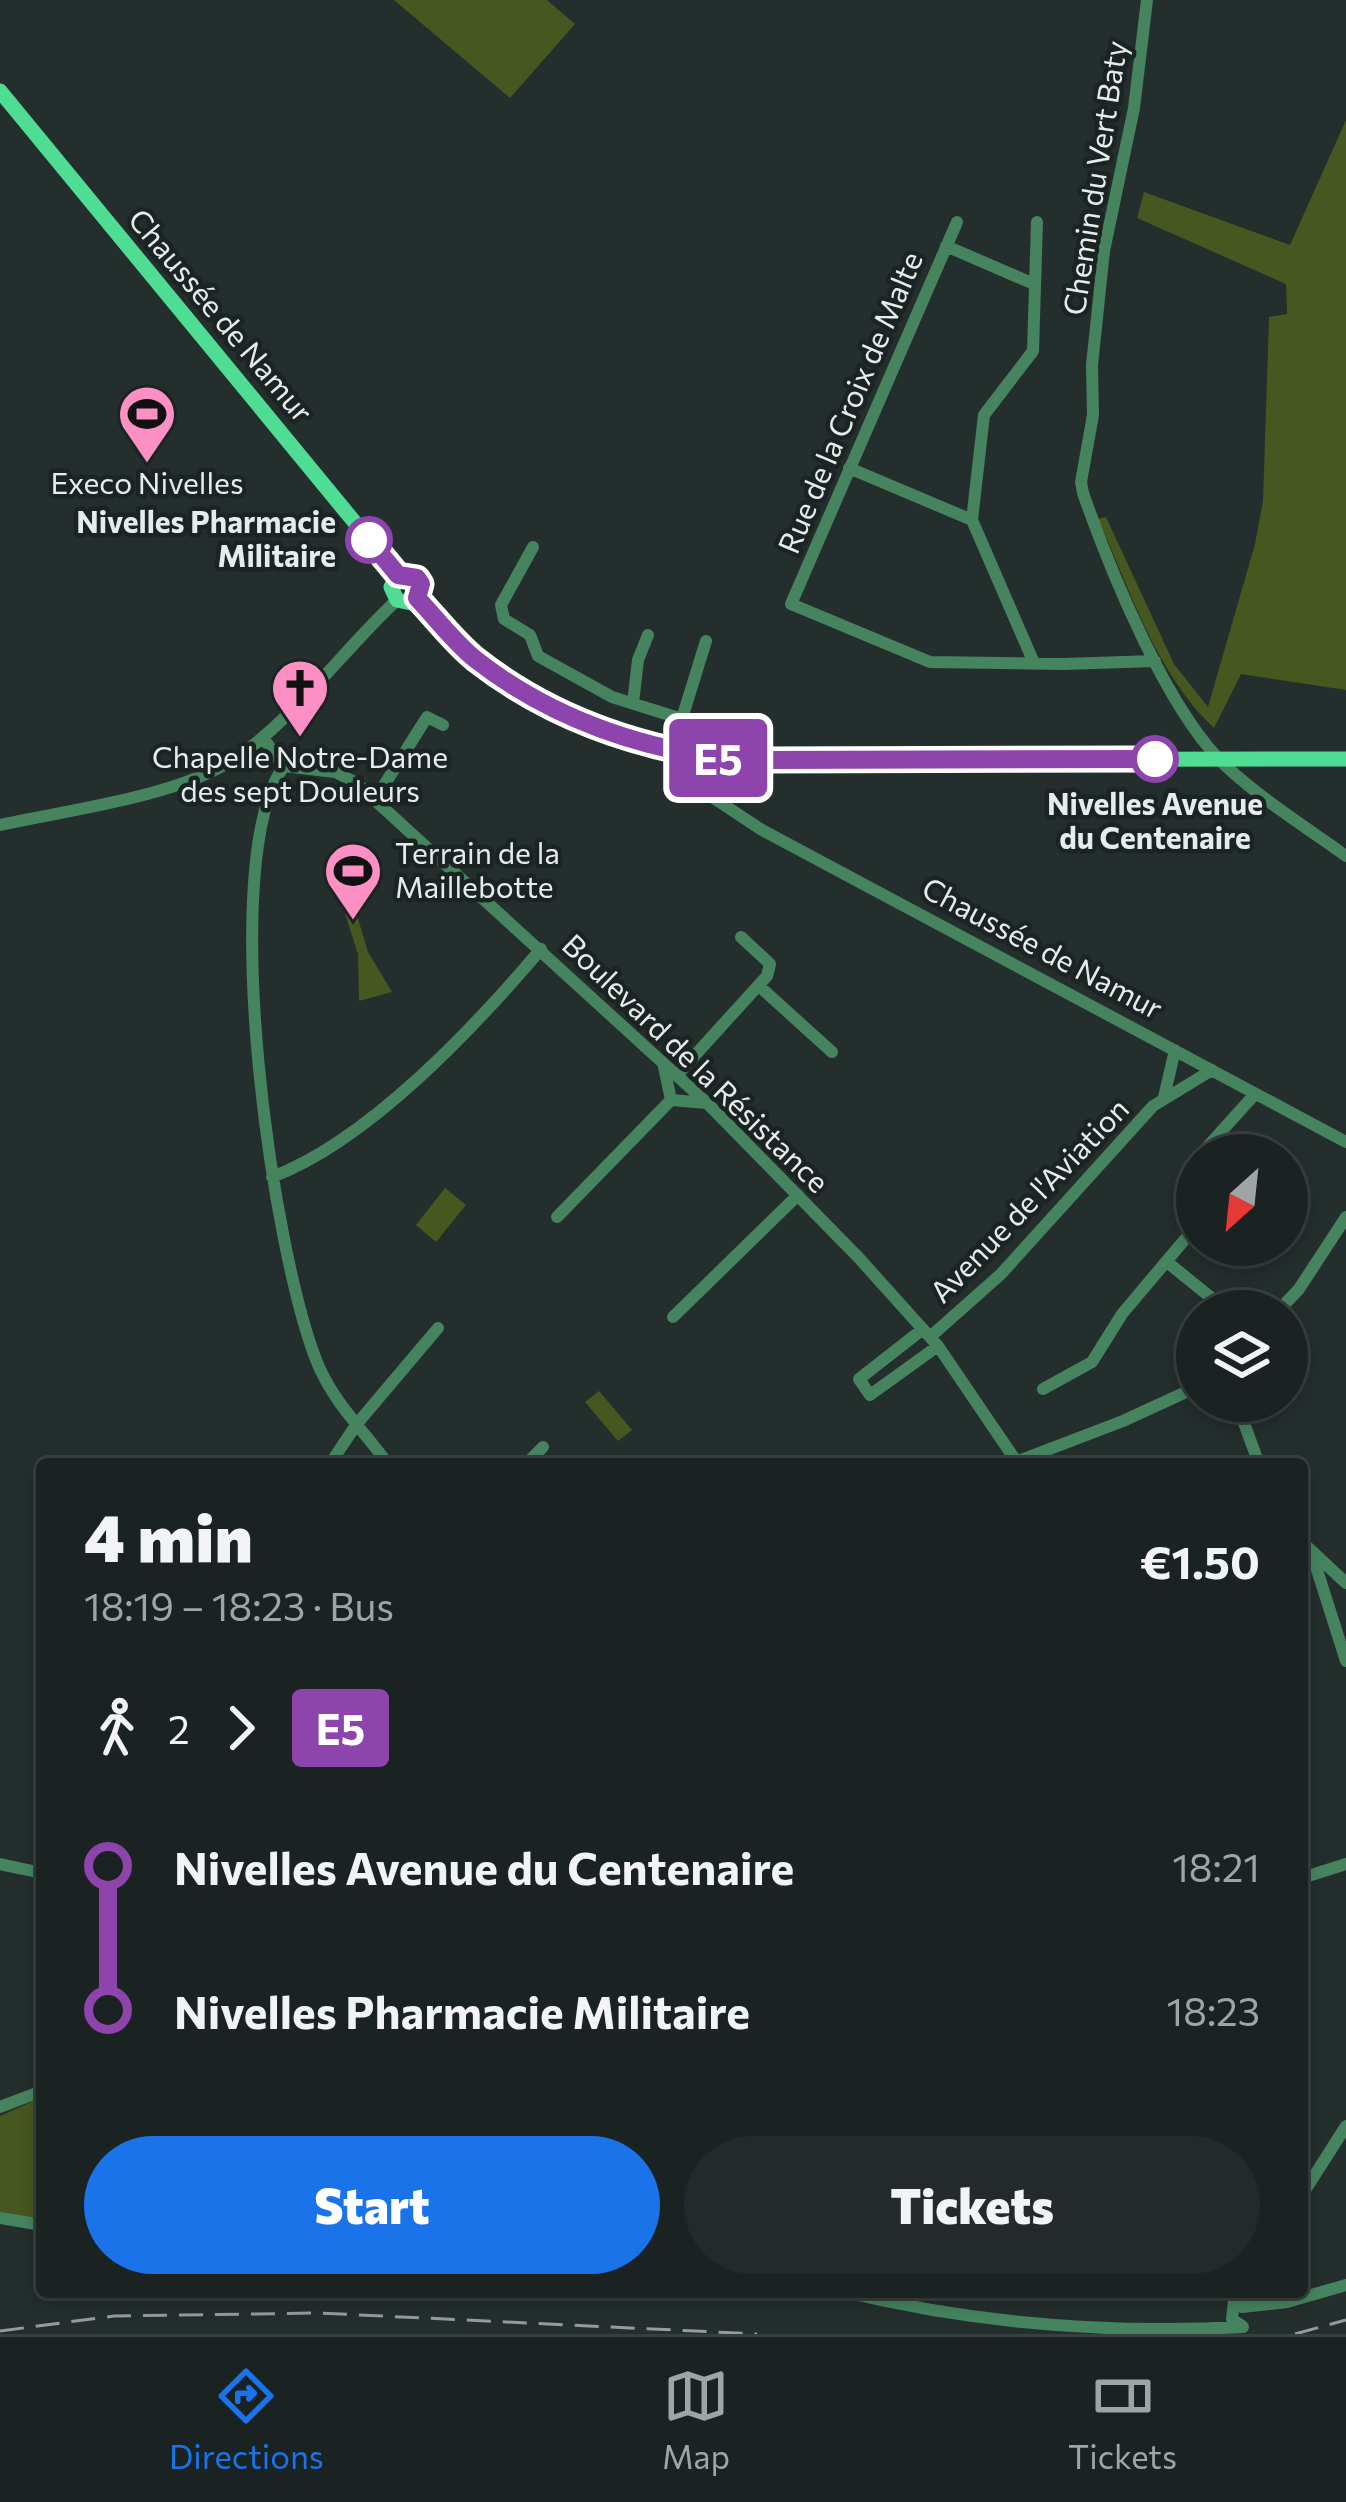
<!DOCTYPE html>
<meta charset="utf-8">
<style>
:root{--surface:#1b2222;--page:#242a2a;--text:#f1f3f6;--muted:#a0a4a5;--line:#393f40;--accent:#1a73e8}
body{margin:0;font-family:Commissioner,sans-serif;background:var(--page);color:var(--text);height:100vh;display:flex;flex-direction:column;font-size:45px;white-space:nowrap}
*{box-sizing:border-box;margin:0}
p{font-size:39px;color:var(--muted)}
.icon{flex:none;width:66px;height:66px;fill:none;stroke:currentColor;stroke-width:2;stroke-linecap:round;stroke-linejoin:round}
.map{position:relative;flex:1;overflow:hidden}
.details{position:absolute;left:36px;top:1458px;width:1272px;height:840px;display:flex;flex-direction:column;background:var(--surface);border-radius:12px;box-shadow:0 6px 18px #0003,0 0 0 3px var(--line)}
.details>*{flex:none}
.badge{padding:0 24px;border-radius:9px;font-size:42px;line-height:78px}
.needle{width:78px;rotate:207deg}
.controls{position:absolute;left:1176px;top:1134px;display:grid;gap:24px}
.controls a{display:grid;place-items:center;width:132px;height:132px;border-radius:50%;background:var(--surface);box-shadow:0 6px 18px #0003,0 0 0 3px var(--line);font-size:60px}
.map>.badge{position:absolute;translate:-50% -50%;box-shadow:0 0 0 6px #fff}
.legs{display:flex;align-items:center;gap:18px;height:132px;padding:0 48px;font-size:39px}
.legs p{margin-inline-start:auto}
.summary{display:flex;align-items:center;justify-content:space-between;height:204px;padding:0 48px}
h1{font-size:66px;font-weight:800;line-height:90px}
.cta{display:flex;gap:24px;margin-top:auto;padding:24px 48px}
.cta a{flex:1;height:138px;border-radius:72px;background:var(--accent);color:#fff;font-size:48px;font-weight:800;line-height:138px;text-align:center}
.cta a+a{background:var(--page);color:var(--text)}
ul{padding:0 48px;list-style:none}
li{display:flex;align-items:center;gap:42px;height:144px;font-size:45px}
li i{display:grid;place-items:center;width:18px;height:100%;margin:0 15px;background:currentColor}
li i::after{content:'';width:30px;height:30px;margin:-15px;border:9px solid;border-radius:50%;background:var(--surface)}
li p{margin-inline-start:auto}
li:first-child i{background:linear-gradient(#0000 50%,currentColor 0)}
li:last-child i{background:linear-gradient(currentColor 50%,#0000 0)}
.dock{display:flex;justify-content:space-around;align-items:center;height:168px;border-top:3px solid var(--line);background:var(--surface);font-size:33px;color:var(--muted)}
.dock a{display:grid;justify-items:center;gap:6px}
.dock .selected{color:var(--accent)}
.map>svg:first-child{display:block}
</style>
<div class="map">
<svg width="1346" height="2334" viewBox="0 0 1346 2334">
<rect width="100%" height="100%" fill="#242e2d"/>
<path fill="#465720" d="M394,0H547L575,24L510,98Z
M1346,120V690L1241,674L1214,728C1156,674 1130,589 1098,519L1106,517L1174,664L1208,707L1255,544L1263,501L1269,317L1287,314L1286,284L1137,218L1144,192L1290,245Z
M349,889L368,952L392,992L359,1001L358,954L338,892Z
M445,1188L466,1205L436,1242L416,1225Z
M599,1391L632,1430L618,1441L585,1402Z
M38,2099L42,2100V2222L0,2212V2116Z"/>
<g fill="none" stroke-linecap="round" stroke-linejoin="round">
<path stroke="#468460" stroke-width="12" d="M1147,0L1134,108L1104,251L1092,365L1093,415L1081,482L1083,493C1110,570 1168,714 1228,768C1264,801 1307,828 1346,856
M957,222L791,604L930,662L1064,664L1155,661
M946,246L1034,284
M849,468L972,520
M533,547L501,605L504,619L530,635L538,656L612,697L682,719
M1034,663L972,520L984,415L1033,351L1037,222
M633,703L638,660L648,635
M263,738L284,766
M672,751L697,787L762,830L1346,1142
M682,753L679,728L706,641
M692,755L711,793
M284,766L335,772L355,782L708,1104L858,1257L938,1346L1018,1464
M284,766C215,861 273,1259 319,1367C336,1405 364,1431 388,1464
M376,798L427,717L443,725
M714,798L717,777L731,760
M0,825C68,810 174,797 231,761C291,723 343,650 397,600
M759,986L832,1052
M664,1067L671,1100L707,1103
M677,1075L767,976L770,964L741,937
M1164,1097L1175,1050
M1200,1155L1255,1094
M1197,1158L1184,1181L1197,1204
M272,1177C368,1141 475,1027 541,949
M557,1217L671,1100
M1167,1262L1219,1304
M1278,1311L1299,1289L1346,1217
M673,1317L798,1195
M923,1329L859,1379L870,1395L938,1346
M930,1337L1001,1274L1153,1106L1212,1070
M1043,1389L1092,1362L1122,1314L1197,1225
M1236,1401L1259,1464
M1016,1462L1123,1421L1197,1387
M330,1464L356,1425L438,1328
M526,1464L543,1447
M1302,1542L1346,1583
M1311,1551L1346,1661
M0,1864L42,1873
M1302,1878L1346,1864
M0,2107L42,2091
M1302,2195L1346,2126
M0,2218L42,2225
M845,2292C973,2323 1110,2334 1243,2327
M1235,2292L1232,2319L1242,2326
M1242,2307L1287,2302L1346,2285"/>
<path stroke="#4edd93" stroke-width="15" d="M0,91L398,575
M398,575L391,587L397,600L411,603L417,599
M398,575L417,578L421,584L417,599
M417,599C436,618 454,642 475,659C550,718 638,748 731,760L1346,759"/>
<path stroke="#959c9c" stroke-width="3" stroke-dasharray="24 12" stroke-linecap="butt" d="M0,2331L114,2316L319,2313L757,2334
M1295,2334L1346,2320"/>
</g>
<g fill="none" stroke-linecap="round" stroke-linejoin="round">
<g stroke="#fff" stroke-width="27">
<path id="line-1" d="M369,540L398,575L417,578L421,584L417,598C436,618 454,642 475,659C550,718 638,748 731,760L1155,759"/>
</g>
<use href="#line-1" stroke="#8e44ad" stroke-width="18"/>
</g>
<defs>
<g id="stadium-pin" transform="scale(3)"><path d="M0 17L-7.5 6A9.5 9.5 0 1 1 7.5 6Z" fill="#fc8fc3" stroke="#1b2423"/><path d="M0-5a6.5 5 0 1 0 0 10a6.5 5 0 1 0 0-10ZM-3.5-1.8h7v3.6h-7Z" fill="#111"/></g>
<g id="church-pin" transform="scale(3)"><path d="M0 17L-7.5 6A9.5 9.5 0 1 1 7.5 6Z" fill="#fc8fc3" stroke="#1b2423"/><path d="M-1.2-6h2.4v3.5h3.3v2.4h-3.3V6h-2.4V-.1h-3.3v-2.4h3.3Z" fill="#111"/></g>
</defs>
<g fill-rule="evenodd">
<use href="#stadium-pin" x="147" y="414"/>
<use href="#church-pin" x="300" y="688"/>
<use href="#stadium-pin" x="353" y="871"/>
</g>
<g fill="#fff" stroke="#8e44ad" stroke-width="6">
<circle cx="369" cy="540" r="21"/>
<circle cx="1155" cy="759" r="21"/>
</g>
<g text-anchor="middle" stroke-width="9" stroke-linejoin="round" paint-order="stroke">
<g font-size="30" fill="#e6ecec" stroke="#1b2423">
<text transform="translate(1096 178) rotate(-81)" y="10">Chemin du Vert Baty</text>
<text transform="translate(220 316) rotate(50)" y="10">Chaussée de Namur</text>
<text transform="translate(851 403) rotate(-67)" y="10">Rue de la Croix de Malte</text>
<text transform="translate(1042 949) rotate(28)" y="10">Chaussée de Namur</text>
<text transform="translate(695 1064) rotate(44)" y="10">Boulevard de la Résistance</text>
<text transform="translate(1030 1201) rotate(-46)" y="10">Avenue de l'Aviation</text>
</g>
<g font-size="30" fill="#e6ecec" stroke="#1b2423">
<text x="147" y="494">Execo Nivelles</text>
<text x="300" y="768">Chapelle Notre-Dame<tspan x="300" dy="34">des sept Douleurs</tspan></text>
<text x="395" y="864" text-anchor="start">Terrain de la<tspan x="395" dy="34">Maillebotte</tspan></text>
</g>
<g font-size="30" font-weight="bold" fill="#e6ecec" stroke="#1b2423" text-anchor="end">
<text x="336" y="533">Nivelles Pharmacie<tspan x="336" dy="34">Militaire</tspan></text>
<text x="1155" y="815" text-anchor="middle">Nivelles Avenue<tspan x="1155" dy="34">du Centenaire</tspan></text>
</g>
</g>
</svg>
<div class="controls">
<a><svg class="needle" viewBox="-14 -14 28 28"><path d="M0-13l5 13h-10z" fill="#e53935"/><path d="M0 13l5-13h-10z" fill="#a0a4a5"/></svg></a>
<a><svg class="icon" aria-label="layers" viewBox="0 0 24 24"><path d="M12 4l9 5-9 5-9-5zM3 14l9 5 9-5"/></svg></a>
</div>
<b class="badge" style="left:718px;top:758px;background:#8e44ad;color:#fff">E5</b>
<section class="details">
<div class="summary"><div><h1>4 min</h1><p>18:19 – 18:23 · Bus</p></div><b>€1.50</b></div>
<div class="legs"><svg class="icon" aria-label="walk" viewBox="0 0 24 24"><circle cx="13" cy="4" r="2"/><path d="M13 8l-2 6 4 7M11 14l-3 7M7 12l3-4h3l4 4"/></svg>2<svg class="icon" aria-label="forward" viewBox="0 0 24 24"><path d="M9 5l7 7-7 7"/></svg><b class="badge" style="background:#8e44ad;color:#fff">E5</b></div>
<ul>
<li><i style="color:#8e44ad"></i><b>Nivelles Avenue du Centenaire</b><p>18:21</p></li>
<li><i style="color:#8e44ad"></i><b>Nivelles Pharmacie Militaire</b><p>18:23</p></li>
</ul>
<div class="cta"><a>Start</a><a>Tickets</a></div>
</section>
</div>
<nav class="dock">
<a class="selected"><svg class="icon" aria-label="directions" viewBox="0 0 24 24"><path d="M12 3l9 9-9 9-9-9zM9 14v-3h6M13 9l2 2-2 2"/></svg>Directions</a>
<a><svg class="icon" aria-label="map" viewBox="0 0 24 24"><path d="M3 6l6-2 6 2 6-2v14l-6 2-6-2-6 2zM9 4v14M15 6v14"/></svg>Map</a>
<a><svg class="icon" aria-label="tickets" viewBox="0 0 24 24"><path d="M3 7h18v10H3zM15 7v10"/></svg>Tickets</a>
</nav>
